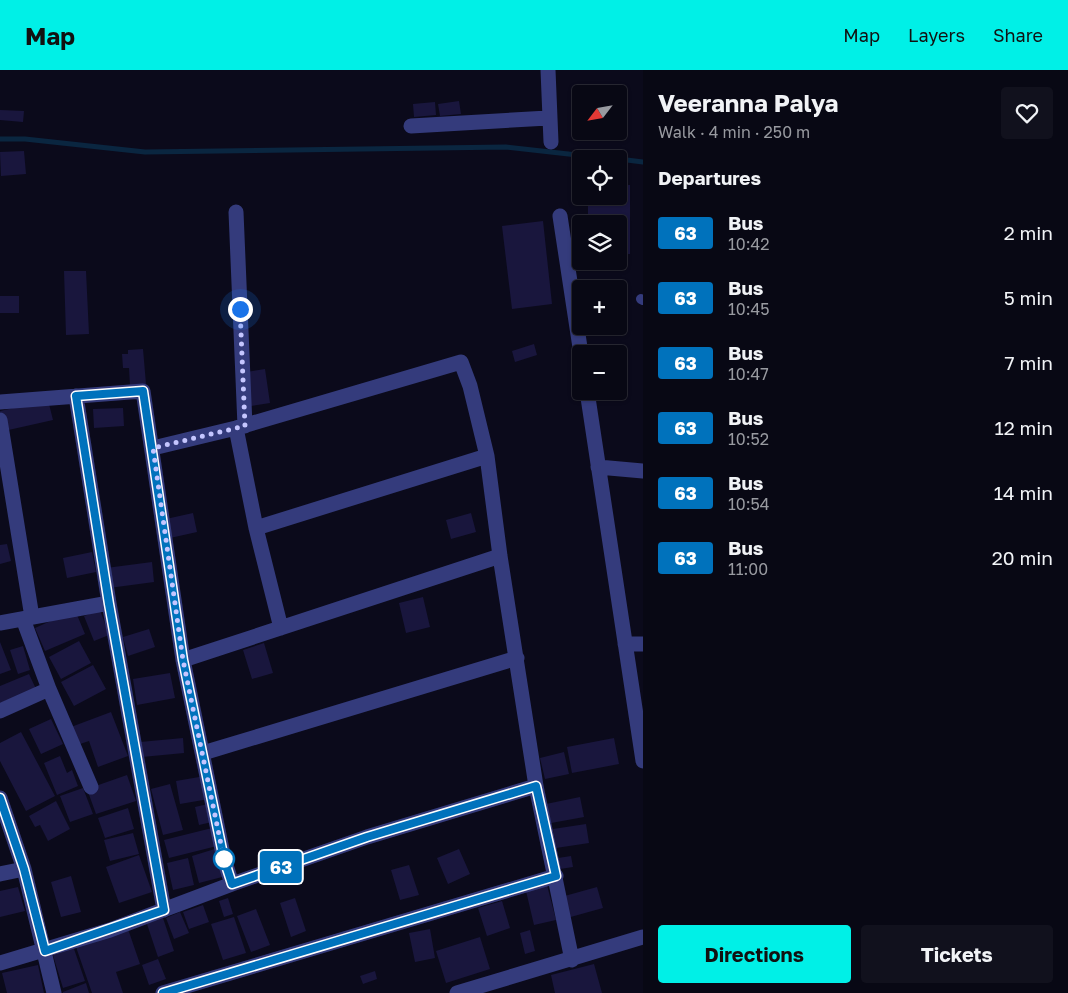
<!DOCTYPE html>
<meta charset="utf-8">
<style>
:root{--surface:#080814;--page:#11111d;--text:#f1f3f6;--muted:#989aa0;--line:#292934;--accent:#00f0e7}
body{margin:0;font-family:"Golos Text",sans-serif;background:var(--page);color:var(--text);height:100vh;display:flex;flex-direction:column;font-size:19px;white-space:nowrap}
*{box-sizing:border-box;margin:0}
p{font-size:16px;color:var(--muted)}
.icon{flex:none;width:28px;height:28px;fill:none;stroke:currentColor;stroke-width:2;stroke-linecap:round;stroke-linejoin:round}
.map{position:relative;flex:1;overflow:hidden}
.details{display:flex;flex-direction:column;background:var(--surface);width:425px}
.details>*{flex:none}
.badge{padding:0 10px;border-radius:4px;font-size:18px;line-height:32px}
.needle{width:32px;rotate:239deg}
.buttons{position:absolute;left:572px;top:15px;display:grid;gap:10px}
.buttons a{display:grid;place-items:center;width:55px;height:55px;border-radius:5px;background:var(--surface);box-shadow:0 1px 4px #0004,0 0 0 1px var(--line);font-size:25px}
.you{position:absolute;width:25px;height:25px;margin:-12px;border:4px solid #fff;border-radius:50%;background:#1a73e8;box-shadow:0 0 0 8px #1a73e833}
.map>.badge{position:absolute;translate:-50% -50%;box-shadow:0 0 0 2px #fff}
h2{padding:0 15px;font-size:19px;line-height:45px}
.round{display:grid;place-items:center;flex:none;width:52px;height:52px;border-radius:5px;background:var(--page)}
.summary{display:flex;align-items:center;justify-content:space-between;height:85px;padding:0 15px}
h1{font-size:24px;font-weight:700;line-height:38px}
.button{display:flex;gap:10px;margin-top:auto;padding:10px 15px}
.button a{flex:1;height:58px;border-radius:5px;background:var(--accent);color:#111;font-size:20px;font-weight:700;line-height:58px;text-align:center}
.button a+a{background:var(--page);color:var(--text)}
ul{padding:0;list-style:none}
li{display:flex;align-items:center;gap:15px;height:65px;padding:0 15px}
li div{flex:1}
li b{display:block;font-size:19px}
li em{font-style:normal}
li .badge{min-width:55px;font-weight:700;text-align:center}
header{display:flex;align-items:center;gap:30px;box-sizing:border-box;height:70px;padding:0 25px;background:var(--accent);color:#111}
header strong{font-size:24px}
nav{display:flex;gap:28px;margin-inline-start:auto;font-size:18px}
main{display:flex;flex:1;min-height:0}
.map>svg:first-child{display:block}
</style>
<header>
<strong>Map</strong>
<nav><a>Map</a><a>Layers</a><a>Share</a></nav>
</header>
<main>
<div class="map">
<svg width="643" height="923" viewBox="0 0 643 923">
<rect width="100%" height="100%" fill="#0b0a1b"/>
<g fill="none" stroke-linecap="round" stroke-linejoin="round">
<path stroke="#0a2640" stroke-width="5" d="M0,69H25L145,82L506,77L613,89
M619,89L643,92"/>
</g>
<path fill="#19163d" d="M459,31L461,44L440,46L438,34Z
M435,32L436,45L414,47L413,34Z
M0,40L24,41L23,52L0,50Z
M24,81L26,104L1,106L0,82Z
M619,115H630V184H619V154H588V126H619Z
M543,151L552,234L512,239L502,156Z
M64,201H86L89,264L66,265Z
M0,226H19V243H0Z
M534,274L537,285L515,292L512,281Z
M143,279L146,314L130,316L129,298H123L122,284H128V280Z
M265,299L270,333L251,336L246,302Z
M48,330L53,350L4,361L0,341Z
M123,338L124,356L94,358L93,339Z
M193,443L197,462L170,468L166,449Z
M471,443L476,462L451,469L446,450Z
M7,474L11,491L0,494V475Z
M92,482L96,502L67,508L63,488Z
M152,492L154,512L109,518L106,498Z
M423,527L430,557L406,563L399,533Z
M75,540L85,564L45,581L35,558Z
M100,540L109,565L94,571L84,546Z
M149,559L155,577L128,586L123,567Z
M79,571L91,593L61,609L49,587Z
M0,572L11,600L0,604Z
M264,573L273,603L252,609L243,580Z
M23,576L30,600L18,604L10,580Z
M93,595L106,619L74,636L61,612Z
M170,603L175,628L137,635L133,609Z
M29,604L36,619L0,633V616Z
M111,642L128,686L98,697L89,671L77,675L71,657Z
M51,649L63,674L41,684L29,659Z
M21,662L55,726L26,741L0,691V673Z
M183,668L184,683L142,687L140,672Z
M614,668L619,694L572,703L567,677Z
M564,682L569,704L545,709L540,688Z
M60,686L67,703L72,700L78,716L57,725L44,693Z
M127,705L136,731L96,744L87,719Z
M205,706L209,729L180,734L176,711Z
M170,714L183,760L163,765L151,719Z
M83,718L93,744L70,752L60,726Z
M580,727L584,747L551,753L546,734Z
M56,731L70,759L48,771L40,755L35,757L29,746Z
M208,734L212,752L199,755L195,737Z
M128,738L134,759L105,768L98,748Z
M586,754L589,773L556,778L553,759Z
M212,758L217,776L169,788L164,770Z
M133,763L139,784L110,791L104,770Z
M218,778L226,806L199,813L192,786Z
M459,779L470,804L448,814L437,788Z
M139,785L152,822L119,833L106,797Z
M571,786L573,797L560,799L558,788Z
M188,788L194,815L173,820L167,793Z
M409,795L419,825L400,830L391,800Z
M71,806L81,842L61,847L51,812Z
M547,815L556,850L534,855L526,821Z
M18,817L25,841L0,847V821Z
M597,817L603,838L567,848L561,827Z
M228,828L233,844L224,847L219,831Z
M295,828L306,861L291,867L280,833Z
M502,831L510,858L487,866L478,838Z
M203,835L209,852L189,859L183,842Z
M256,839L270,875L251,882L237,846Z
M180,842L189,863L174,869L166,848Z
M234,847L246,883L223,890L211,854Z
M163,848L174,881L158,887L147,854Z
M128,859L140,894L116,902L123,923H92L76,877Z
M430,859L435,888L415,892L409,863Z
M530,860L535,881L525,884L520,863Z
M480,867L490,899L446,913L436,881Z
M73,876L85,911L63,918L52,882Z
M158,889L166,909L149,915L142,895Z
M594,894L602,923H555L551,905Z
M38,895L44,923H7L2,903Z
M375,901L377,909L363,914L360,906Z
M86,913L89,923H63V922Z"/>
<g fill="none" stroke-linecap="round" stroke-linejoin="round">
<path stroke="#343b7c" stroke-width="10" d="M641,229L643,230"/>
<path stroke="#343b7c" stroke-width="15" d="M548,0L551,72
M411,56L548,48
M236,142L245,356
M560,146L581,284
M587,321L643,691
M0,332L143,321L183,590L224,789L232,814L110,860L0,893
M0,350L32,547
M236,358L256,458L281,558
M153,378L236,358L461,292L470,316L487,386L500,486L536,716L572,890
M598,397L643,401
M256,458L487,386
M109,533L164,840
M0,553L109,533L76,326
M625,574H643
M183,590L500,486
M49,619L91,717
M0,641L49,619L23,549
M203,683L517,588
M0,728L24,799L54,923
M0,804L24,799
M232,814L367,767L536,716
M163,923L556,806
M457,923L643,867"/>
</g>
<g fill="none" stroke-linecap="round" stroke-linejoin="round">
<g stroke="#fff" stroke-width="11">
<path id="line" d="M0,728L24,799L45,881L164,840L109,534L76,326L143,321L183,590L224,789L232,814L367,767L536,716L556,806L163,923"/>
</g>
<use href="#line" stroke="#0072bc" stroke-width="8"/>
<path stroke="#c5c6ff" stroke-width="5" stroke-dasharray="0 9" d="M224,789L183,590L153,378L245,356L240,239"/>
</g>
<circle fill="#fff" stroke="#0072bc" stroke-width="2.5" cx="224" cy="789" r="10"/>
</svg>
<div class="buttons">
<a><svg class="needle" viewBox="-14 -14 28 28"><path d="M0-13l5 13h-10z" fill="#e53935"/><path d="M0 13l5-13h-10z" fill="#989aa0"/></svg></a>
<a><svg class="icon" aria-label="locate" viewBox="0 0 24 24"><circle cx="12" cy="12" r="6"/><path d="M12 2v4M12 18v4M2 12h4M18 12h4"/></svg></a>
<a><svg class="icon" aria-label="layers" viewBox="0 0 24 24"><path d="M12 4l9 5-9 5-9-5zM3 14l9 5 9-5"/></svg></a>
<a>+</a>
<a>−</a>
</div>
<div class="you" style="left:240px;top:239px"></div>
<b class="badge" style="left:281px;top:797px;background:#0072bc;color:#fff">63</b>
</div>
<section class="details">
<div class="summary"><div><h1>Veeranna Palya</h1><p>Walk · 4 min · 250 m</p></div><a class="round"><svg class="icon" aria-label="heart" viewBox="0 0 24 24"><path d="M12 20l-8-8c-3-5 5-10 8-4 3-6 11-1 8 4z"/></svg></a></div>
<h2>Departures</h2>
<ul>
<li><span class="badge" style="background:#0072bc;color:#fff">63</span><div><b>Bus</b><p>10:42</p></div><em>2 min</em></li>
<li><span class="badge" style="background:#0072bc;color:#fff">63</span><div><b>Bus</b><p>10:45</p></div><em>5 min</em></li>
<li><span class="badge" style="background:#0072bc;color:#fff">63</span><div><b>Bus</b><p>10:47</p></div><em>7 min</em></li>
<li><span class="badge" style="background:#0072bc;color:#fff">63</span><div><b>Bus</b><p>10:52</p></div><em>12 min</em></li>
<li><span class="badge" style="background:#0072bc;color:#fff">63</span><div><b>Bus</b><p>10:54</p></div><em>14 min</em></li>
<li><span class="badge" style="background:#0072bc;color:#fff">63</span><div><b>Bus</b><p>11:00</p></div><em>20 min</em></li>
</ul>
<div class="button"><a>Directions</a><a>Tickets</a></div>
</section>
</main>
